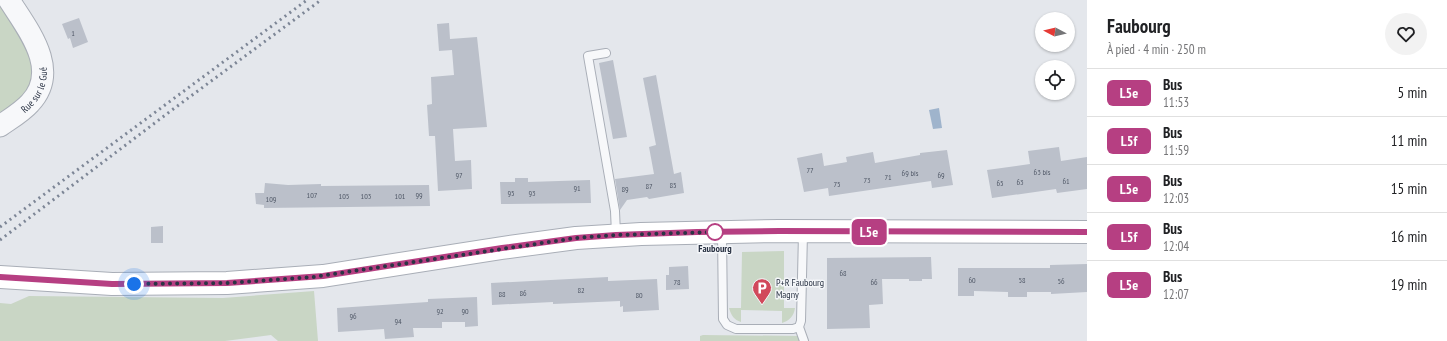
<!DOCTYPE html>
<html lang="fr">
<meta charset="utf-8">
<style>
:root{--surface:#fff;--page:#f2f2f2;--text:#202124;--muted:#757577;--line:#e0e0e0}
body{margin:0;font-family:"PT Sans Narrow",sans-serif;background:var(--page);color:var(--text);height:100vh;display:flex;flex-direction:column;font-size:15px;white-space:nowrap}
*{box-sizing:border-box;margin:0}
p{font-size:13px;color:var(--muted)}
.icon{flex:none;width:22px;height:22px;fill:none;stroke:currentColor;stroke-width:2;stroke-linecap:round;stroke-linejoin:round}
.map{position:relative;flex:1;overflow:hidden}
.panel{display:flex;flex-direction:column;background:var(--surface);width:360px}
.panel>*{flex:none}
.badge{padding:0 8px;border-radius:6px;font-size:14px;line-height:26px}
.needle{width:26px;rotate:277deg}
.tools{position:absolute;left:1035px;top:12px;display:grid;gap:8px}
.tools a{display:grid;place-items:center;width:40px;height:40px;border-radius:50%;background:var(--surface);box-shadow:0 1px 3px #0004;font-size:20px}
.you{position:absolute;width:20px;height:20px;margin:-10px;border:3px solid #fff;border-radius:50%;background:#1a73e8;box-shadow:0 0 0 6px #1a73e833}
.map>.badge{position:absolute;translate:-50% -50%;box-shadow:0 0 0 2px #fff}
.round{display:grid;place-items:center;flex:none;width:42px;height:42px;border-radius:21px;background:var(--page)}
.head{display:flex;align-items:center;justify-content:space-between;height:68px;padding:0 20px}
h1{font-size:19px;font-weight:600;line-height:30px}
ul{padding:0;list-style:none}
li{display:flex;align-items:center;gap:12px;height:48px;padding:0 20px;border-top:1px solid var(--line)}
li div{flex:1}
li b{display:block;font-size:15px}
li em{font-style:normal}
li .badge{min-width:44px;font-weight:700;text-align:center}
main{display:flex;flex:1;min-height:0}
.map>svg:first-child{display:block}
</style>
<main>
<div class="map">
<svg width="1087" height="341" viewBox="0 0 1087 341">
<rect width="100%" height="100%" fill="#e4e7ec"/>
<path fill="#c9d6c5" d="M0,0L33,55L35,76L26,98L0,117Z
M784,251V308H795C794,316 789,321 782,323V311L741,310V322C734,320 731,315 729,308H741L742,252Z
M314,291L318,341H278L271,335L225,341H0V303L11,304L29,296L223,298Z
M703,335L800,336V341H700V336Z"/>
<path fill="#9fb4cc" d="M939,108L942,128L933,129L929,110Z"/>
<path fill="#bbc0ca" d="M79,18L88,42L73,48L70,38L68,39L62,24Z
M449,23L450,39L477,37L487,127L453,129L455,161L471,160L472,189L438,191L435,136H429L427,105L432,104L431,77L454,75L452,50L439,51L437,24Z
M613,60L627,137L613,139L599,63Z
M656,75L674,174L681,172L684,193L649,199L647,197L627,200L620,210L615,179L654,174L649,147L656,145L643,78Z
M1059,147L1061,161L1087,157V189L1057,193L1056,189L992,198L987,170L1030,164L1028,151Z
M947,150L953,185L932,188L931,181L829,196L828,188L804,192L797,158L822,153L824,166L847,162L846,157L873,152L875,163L920,155V153Z
M515,178H528V182L590,180L591,203L501,204L500,182H515Z
M265,183L288,185L321,184V186L429,185L430,206L264,208V205L256,204L255,193H264Z
M163,226V243H151V227Z
M931,257L932,279H922V281H909V279H882L883,304L869,305L870,328L827,329V258Z
M1087,264V292L1051,294V292H1027V297H1008V292L974,291V296H958V268H1050V265Z
M688,266L689,289L666,290V275H669V267Z
M608,277V281L657,279L659,310L623,312V306L620,307V301L553,304V302L492,305L491,283Z
M477,297L478,326L465,327V322H442V328H413L414,337L385,339L384,329L338,332L337,308L428,302V299Z"/>
<g fill="none" stroke-linecap="round" stroke-linejoin="round">
<g stroke="#a9aeb7" stroke-width="10">
<path id="service" d="M606,53L588,56L615,211L616,234
M722,233L723,319L727,325L736,329H793L799,327L801,321L803,233
M799,327L804,341"/>
</g>
<g stroke="#a9aeb7" stroke-width="23">
<g id="tertiary">
<path id="s1" d="M0,126C10,119 22,112 30,103C61,70 28,30 9,0"/>
</g>
</g>
<g stroke="#a9aeb7" stroke-width="24">
<path id="secondary" d="M0,277L112,284L227,283L323,276L502,248L576,238L641,234L779,231L1087,232"/>
</g>
<use href="#service" stroke="#f7f8fa" stroke-width="8"/>
<use href="#tertiary" stroke="#f7f8fa" stroke-width="21"/>
<use href="#secondary" stroke="#fff" stroke-width="22"/>
<path stroke="#7d8696" stroke-width="3" stroke-dasharray="2 4" stroke-linecap="butt" d="M0,227L307,0
M0,240L172,110L321,0"/>
</g>
<g fill="none" stroke-linecap="round" stroke-linejoin="round">
<g stroke="#fff" stroke-width="9">
<path id="line" d="M0,277L112,284L227,283L323,276L502,248L576,238L616,235L697,232L779,231L1087,232"/>
</g>
<use href="#line" stroke="#b63f82" stroke-width="6"/>
<path stroke="#2b3445" stroke-width="4" stroke-dasharray="0 7.2" d="M134,284L227,283L313,277L576,238L616,235L715,232"/>
</g>
<defs>
<g id="parking-pin" transform="scale(1)"><path d="M0 17L-7.5 6A9.5 9.5 0 1 1 7.5 6Z" fill="#d1495b" stroke="#f4f6f9"/><path d="M-3.5-5.5H1a3.5 3.5 0 0 1 0 7H-1V5.5H-3.5ZM-1-3.4V-.6H.8a1.4 1.4 0 0 0 0-2.8Z" fill="#fff"/></g>
</defs>
<g fill-rule="evenodd">
<use href="#parking-pin" x="762" y="288"/>
</g>
<circle fill="#fff" stroke="#b63f82" stroke-width="2" cx="715" cy="232" r="8"/>
<g text-anchor="middle" stroke-width="3" stroke-linejoin="round" paint-order="stroke">
<g font-size="8" fill="#4f5766">
<text x="73" y="36">1</text>
<text x="810" y="173">77</text>
<text x="1042" y="175">63 bis</text>
<text x="910" y="176">69 bis</text>
<text x="459" y="178">97</text>
<text x="941" y="178">69</text>
<text x="888" y="180">71</text>
<text x="867" y="183">73</text>
<text x="1066" y="184">61</text>
<text x="1020" y="185">63</text>
<text x="1000" y="186">65</text>
<text x="837" y="187">75</text>
<text x="673" y="188">85</text>
<text x="649" y="189">87</text>
<text x="577" y="191">91</text>
<text x="625" y="192">89</text>
<text x="511" y="196">95</text>
<text x="532" y="196">93</text>
<text x="312" y="198">107</text>
<text x="419" y="198">99</text>
<text x="344" y="199">105</text>
<text x="366" y="199">103</text>
<text x="400" y="199">101</text>
<text x="271" y="202">109</text>
<text x="843" y="276">68</text>
<text x="972" y="283">60</text>
<text x="1022" y="283">58</text>
<text x="1061" y="284">56</text>
<text x="677" y="285">78</text>
<text x="874" y="285">66</text>
<text x="581" y="293">82</text>
<text x="523" y="296">86</text>
<text x="502" y="297">88</text>
<text x="639" y="298">80</text>
<text x="440" y="314">92</text>
<text x="465" y="314">90</text>
<text x="353" y="319">96</text>
<text x="398" y="324">94</text>
</g>
<g font-size="10" fill="#2b3445" stroke="#f4f6f9">
<text dy="4" stroke="none"><textPath href="#s1" startOffset="52">Rue sur le Gué</textPath></text>
</g>
<g font-size="10" font-weight="bold" fill="#2b3445" stroke="#f4f6f9">
<text x="715" y="252">Faubourg</text>
</g>
<g font-size="10" fill="#2b3445" stroke="#f4f6f9" text-anchor="start">
<text x="776" y="286">P+R Faubourg<tspan x="776" dy="12">Magny</tspan></text>
</g>
</g>
</svg>
<div class="tools">
<a><svg class="needle" viewBox="-14 -14 28 28"><path d="M0-13l5 13h-10z" fill="#e53935"/><path d="M0 13l5-13h-10z" fill="#757577"/></svg></a>
<a><svg class="icon" aria-label="locate" viewBox="0 0 24 24"><circle cx="12" cy="12" r="6"/><path d="M12 2v4M12 18v4M2 12h4M18 12h4"/></svg></a>
</div>
<div class="you" style="left:134px;top:284px"></div>
<b class="badge" style="left:869px;top:232px;background:#b63f82;color:#fff">L5e</b>
</div>
<section class="panel">
<div class="head"><div><h1>Faubourg</h1><p>À pied · 4 min · 250 m</p></div><a class="round"><svg class="icon" aria-label="heart" viewBox="0 0 24 24"><path d="M12 20l-8-8c-3-5 5-10 8-4 3-6 11-1 8 4z"/></svg></a></div>
<ul>
<li><span class="badge" style="background:#b63f82;color:#fff">L5e</span><div><b>Bus</b><p>11:53</p></div><em>5 min</em></li>
<li><span class="badge" style="background:#b63f82;color:#fff">L5f</span><div><b>Bus</b><p>11:59</p></div><em>11 min</em></li>
<li><span class="badge" style="background:#b63f82;color:#fff">L5e</span><div><b>Bus</b><p>12:03</p></div><em>15 min</em></li>
<li><span class="badge" style="background:#b63f82;color:#fff">L5f</span><div><b>Bus</b><p>12:04</p></div><em>16 min</em></li>
<li><span class="badge" style="background:#b63f82;color:#fff">L5e</span><div><b>Bus</b><p>12:07</p></div><em>19 min</em></li>
</ul>
</section>
</main>
